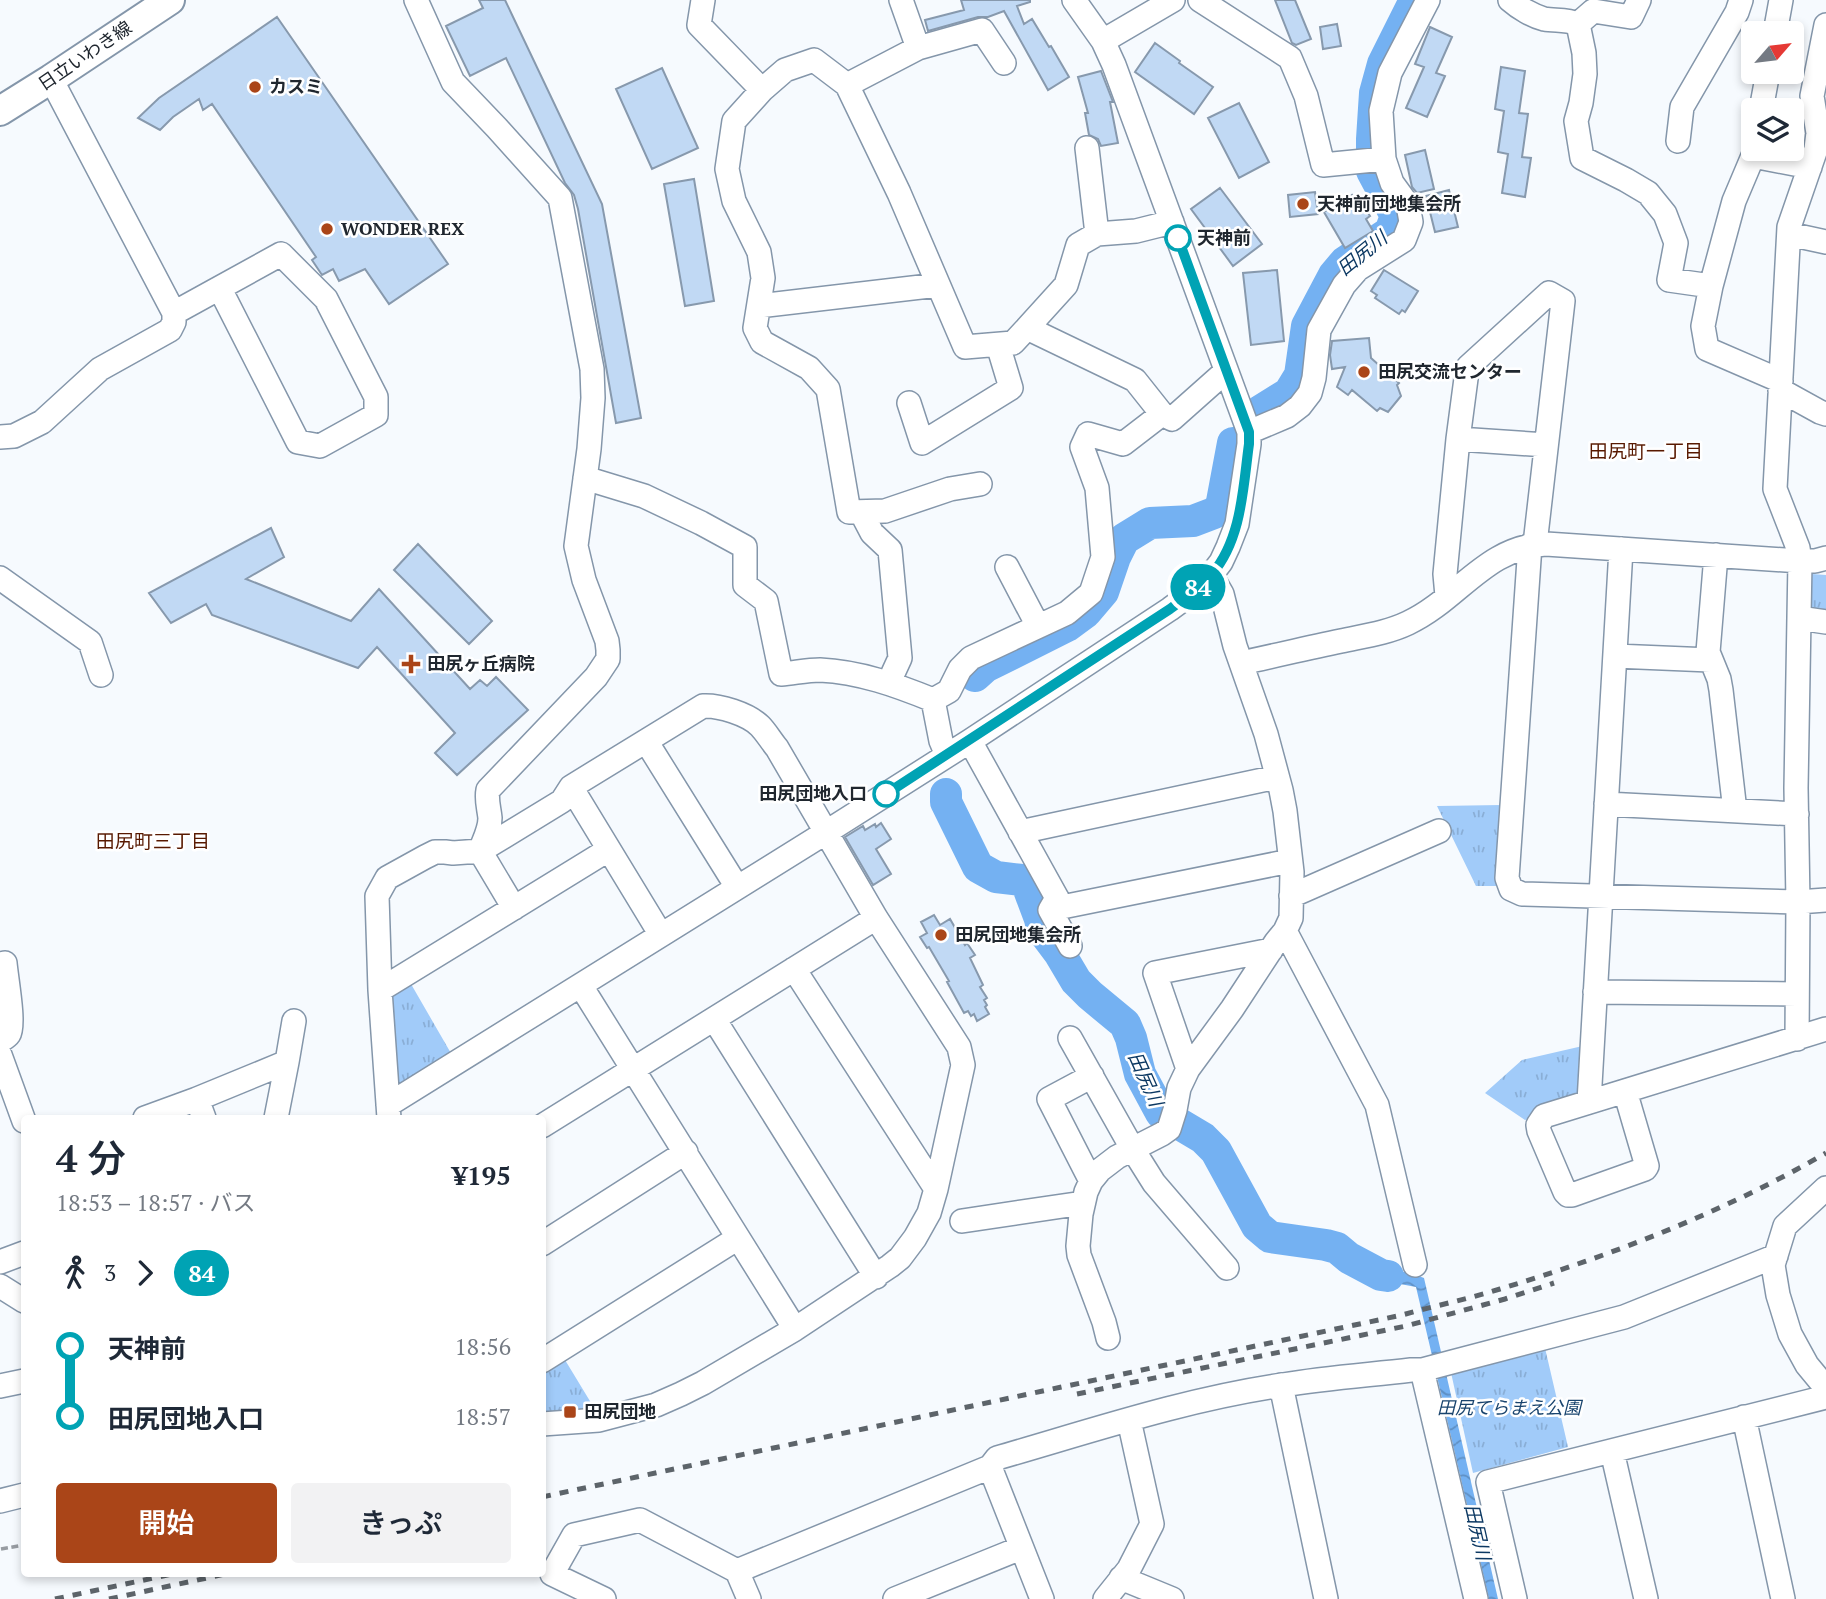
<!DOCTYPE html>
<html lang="ja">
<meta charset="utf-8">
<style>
:root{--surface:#fff;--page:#f2f2f3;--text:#1f2937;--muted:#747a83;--accent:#aa4518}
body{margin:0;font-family:"PT Serif","Noto Sans JP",serif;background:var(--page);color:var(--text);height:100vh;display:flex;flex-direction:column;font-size:26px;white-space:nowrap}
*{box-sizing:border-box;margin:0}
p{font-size:23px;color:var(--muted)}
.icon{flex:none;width:38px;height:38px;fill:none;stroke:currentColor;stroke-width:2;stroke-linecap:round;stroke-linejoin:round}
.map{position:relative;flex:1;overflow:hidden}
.details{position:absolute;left:21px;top:1115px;width:525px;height:462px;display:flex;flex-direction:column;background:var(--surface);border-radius:7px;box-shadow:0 4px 10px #0003}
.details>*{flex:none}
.badge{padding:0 14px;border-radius:23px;font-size:24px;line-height:46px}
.needle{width:46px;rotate:62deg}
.controls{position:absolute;left:1741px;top:21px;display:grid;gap:14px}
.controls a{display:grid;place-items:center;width:63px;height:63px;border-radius:7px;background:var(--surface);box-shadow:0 4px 10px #0003;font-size:35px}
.map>.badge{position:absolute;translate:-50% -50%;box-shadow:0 0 0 4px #fff}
.legs{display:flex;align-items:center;gap:10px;height:77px;padding:0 35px;font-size:23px}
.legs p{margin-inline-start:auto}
.headline{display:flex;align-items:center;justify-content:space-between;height:119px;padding:0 35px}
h1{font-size:38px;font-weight:600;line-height:52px}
.cta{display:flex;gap:14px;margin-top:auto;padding:14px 35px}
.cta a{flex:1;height:80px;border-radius:7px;background:var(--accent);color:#fff;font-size:28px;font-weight:600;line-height:80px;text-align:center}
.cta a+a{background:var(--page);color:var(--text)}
ul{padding:0 35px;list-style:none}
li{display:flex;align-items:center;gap:24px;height:70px;font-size:26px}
li i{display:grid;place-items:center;width:10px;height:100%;margin:0 9px;background:currentColor}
li i::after{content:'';width:18px;height:18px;margin:-9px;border:5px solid;border-radius:50%;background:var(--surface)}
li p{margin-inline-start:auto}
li:first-child i{background:linear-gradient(#0000 50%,currentColor 0)}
li:last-child i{background:linear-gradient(currentColor 50%,#0000 0)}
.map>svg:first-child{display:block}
</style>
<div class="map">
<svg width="1826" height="1599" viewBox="0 0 1826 1599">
<defs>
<pattern id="park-tufts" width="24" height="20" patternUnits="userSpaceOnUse" patternTransform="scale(1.75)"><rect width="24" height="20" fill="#a1cbf9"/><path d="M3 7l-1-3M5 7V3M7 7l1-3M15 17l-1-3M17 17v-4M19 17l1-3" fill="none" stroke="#8aaed6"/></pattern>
<pattern id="water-waves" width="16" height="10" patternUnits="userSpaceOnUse" patternTransform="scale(1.75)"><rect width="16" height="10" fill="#74b1f2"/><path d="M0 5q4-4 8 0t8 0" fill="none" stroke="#5f90c4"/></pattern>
</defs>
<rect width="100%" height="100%" fill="#f6fafe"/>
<path fill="url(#park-tufts)" d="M1812,574L1826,575V612C1818,610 1811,610 1808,601Z
M1501,805L1497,886H1476L1437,806Z
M411,984L452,1055L401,1086L393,1079L387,1003L393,995Z
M1587,1045L1586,1100L1525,1120L1485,1093L1522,1060Z
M1545,1348L1568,1447L1473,1473L1450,1368Z
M562,1355L596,1411L543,1413V1368Z"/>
<path fill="url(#water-waves)" d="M1352,1253L1384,1271L1408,1272L1424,1278L1498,1599H1489L1416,1287L1379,1280L1347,1262Z"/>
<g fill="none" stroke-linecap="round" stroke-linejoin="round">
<path stroke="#74b1f2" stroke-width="32" d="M1260,411L1289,393L1300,375L1307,326L1334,275L1345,262L1390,232L1396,216L1372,171V139L1375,93L1383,64L1415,0
M975,676L985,667L1067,626L1086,612L1103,592L1115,557L1124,539L1150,523L1193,521L1214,513L1221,507L1233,443
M946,794V802L978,867L996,877L1022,880L1028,887L1040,919L1042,930L1060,954L1076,981L1090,995L1125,1024L1131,1038L1140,1074L1161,1113L1203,1138L1216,1151L1257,1226L1270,1237L1326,1245L1337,1248L1349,1258L1381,1275L1388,1276"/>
</g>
<path fill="#c1d9f4" stroke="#8799ad" stroke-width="2" d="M479,0H505L602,204L641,418L616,423L578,209L574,195L565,183L506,58L470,76L446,26L483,8Z
M961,0H1030V2L1017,6L1024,24L1032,19L1049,47L1051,46L1069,77L1048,90L1004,11L988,17H978L928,31L925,20L964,10Z
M1275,0H1295L1311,39L1296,45L1292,43Z
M277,17L448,264L389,304L365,269L339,281L333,269L322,275L312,260L316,257L212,104L203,110L199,99L173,117L160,130L138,118L159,98Z
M1337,24L1341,46L1323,49L1320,27Z
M1430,27L1452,37L1436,73L1445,76L1427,117L1406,108L1424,67L1415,64Z
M1155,43L1180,61L1179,63L1213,87L1194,114L1135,72Z
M1501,67L1525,71L1519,113L1528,114L1522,157L1531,158L1525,197L1502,193L1508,154L1498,152L1504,111L1495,109Z
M662,68L698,148L652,169L616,89Z
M1101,71L1113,102H1110L1118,143L1101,146L1098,139L1089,135L1085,113H1088L1078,77Z
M1239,103L1269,162L1239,178L1208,118Z
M1425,150L1434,189L1417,193L1412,187L1405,155Z
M694,179L714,301L685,306L664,184Z
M1220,188L1262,244L1233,266L1191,209Z
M1449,190L1458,227L1435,232L1426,196Z
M1315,192L1318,214L1290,217L1288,195Z
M1352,195L1356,202L1359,200L1370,216L1366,219L1373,231L1345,248L1324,212Z
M1277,270L1284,341L1251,345L1243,273Z
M1384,270L1418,291L1405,312L1402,310L1399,314L1375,298L1377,295L1371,291Z
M1369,338L1371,358L1399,383L1397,385L1401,396L1388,412L1380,408L1377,411L1352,390L1348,395L1337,387L1345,367L1332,369L1330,355L1332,341Z
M271,528L284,557L246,579L351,621L379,589L470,689L480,680L487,686L496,677L528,710L457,775L435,753L455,733L377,647L358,668L212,615L206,604L171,623L149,593Z
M418,544L492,621L469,644L394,570Z
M881,823L891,839L876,849L891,874L873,885L845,837L863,826L865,830L875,824L876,827Z
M934,915L940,925L950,919L965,945L967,943L975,955L970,958L983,985L980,987L987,998L984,1000L987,1005L985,1007L989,1014L977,1021L974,1014L971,1016L968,1011L964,1013L947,982L949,981L929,947L927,948L920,937L927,933L921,922Z"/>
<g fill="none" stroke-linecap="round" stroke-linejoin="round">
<g stroke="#8496aa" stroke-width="26">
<path id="minor" d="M416,0L453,82L497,128L560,198L592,369L593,398L589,449L576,546L584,580L607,641L608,650V659L596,677L488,790C486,800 489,808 490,818C490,830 484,840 480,851L514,908
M901,0L918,48
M1200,0L1290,58L1306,96L1323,165L1384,159
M1510,0C1519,8 1533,16 1544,19C1556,21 1566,19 1578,24L1584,53L1585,74L1581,103L1576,121L1582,158L1626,180L1648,193L1665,214L1676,243L1669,280L1711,286L1703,326L1707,349L1781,381
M1578,24L1593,11L1631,17L1639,0
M1775,33L1781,0
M1103,41L1173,0
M847,85L918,48L982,30L1004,63
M762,90L734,121L727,169L734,201L759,252L763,278L755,328L762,342L809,368L828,389L849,512L885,511L950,489L980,484
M1761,110L1768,72
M1678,141L1682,107L1737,12L1741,0
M1097,234L1136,231L1172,222
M1789,234L1826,242
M1711,286L1734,201L1753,156L1810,167
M759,306L938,285
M174,313L281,254L326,299L376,397V415L320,446L298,442L220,289
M1027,328L1066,285L1078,245L1097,234L1087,148
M1780,390L1820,412L1826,414
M909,403L922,443L1011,388L998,345
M1162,414L1172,419L1226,371
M1249,432L1287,416L1300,406L1310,393L1314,378L1319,330L1344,285L1358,269L1404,240L1411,222L1408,205L1392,183L1384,159L1381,111L1390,73L1428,0
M0,437L14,436L42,422L100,369L170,330L174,322V313L51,79
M1458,439L1546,445
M585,478L644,496L701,523L745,547V585L766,601L781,674C794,673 807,670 820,670C860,672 896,685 933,700L949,691L960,669L971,658L1067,613L1091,593L1103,557L1097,488L1082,447L1088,434L1123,444L1162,414L1135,380L1027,328L1013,343L965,347L899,193L847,85L814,60L785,70L762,90L699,25L703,0
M861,512L872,533L890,550L900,658L889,682
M1530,545L1507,878L1511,889L1522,894L1798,902L1826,900
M1716,555L1708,652L1719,679L1721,690L1735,811
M1007,567L1038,626
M0,578L90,642L101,675
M1447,596L1445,574L1458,439L1467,371L1468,367L1549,293L1563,301L1535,544
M1799,618L1826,622
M1615,656L1710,660
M1241,663C1274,656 1307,648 1341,641C1364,636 1387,633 1408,623C1459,599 1485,547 1546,544L1800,561H1815L1826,558
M933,700L941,741L947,755
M646,741L737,887
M970,741L1062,907L1290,861
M571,787L661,935
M1606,804L1797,814
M1020,832L1277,777
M1291,896L1439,831
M1057,898L1050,910L1070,946
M1285,931L1377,1105L1415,1265
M0,964L5,963C6,976 15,1025 9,1034C7,1037 3,1039 0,1041
M794,969L936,1189
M581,986L795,1329
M380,990L608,850
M1595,992L1797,994
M714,1019L876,1277
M1070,1038L1132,1148L1154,1183L1227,1268
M1797,1039L1798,902L1796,788L1800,561L1798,548L1775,489L1789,227L1816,149L1818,133L1812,96L1826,25
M0,1055L24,1121
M287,1062L294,1021
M1188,1069L1155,973L1271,950
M1625,1091L1647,1166L1645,1169L1572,1195H1568L1565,1192L1539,1131L1538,1125L1544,1116L1826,1029
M197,1099L287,1062L276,1118
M1589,1102L1621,549
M388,1105L825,833L970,741L1170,609L1189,595L1211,575L1221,562L1228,547L1237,524L1249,444V432L1114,65L1103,41L1074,0
M145,1118L197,1099L204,1118
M389,1118L380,990L377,896L387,878L425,857L435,852H445L453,853L480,851L562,801L571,787L703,706C719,705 748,714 760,726C766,732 771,741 777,748L876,918L959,1047L963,1065L936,1189L929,1213L915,1238L900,1258L890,1266L795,1329L703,1383L681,1394L656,1405L599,1420L542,1424
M542,1126L876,918
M1091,1181L1049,1099L1092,1076
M1826,1188L1785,1226L1773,1265L1778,1295L1790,1334L1807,1365L1826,1388
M962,1221L1083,1203
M542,1244L686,1152
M0,1262L24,1253
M0,1286L24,1301
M1108,1338L1104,1322L1079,1255L1078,1246L1081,1214L1086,1192L1091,1181L1100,1170L1117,1157L1162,1134L1169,1129L1175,1110L1179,1088L1188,1069L1232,1009L1276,942L1285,931L1291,918L1292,872L1285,811L1281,790L1266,734L1235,646L1222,594L1211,575
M542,1361L738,1238
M1422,1370L1476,1599
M1281,1385L1326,1599
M0,1386L24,1381
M1744,1417L1783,1599
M1612,1451L1646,1599
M990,1467L1042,1599
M0,1501L24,1495
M737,1571L990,1467L997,1458C1091,1431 1186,1399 1283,1385C1325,1378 1368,1375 1411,1370H1422L1452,1362L1624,1317L1776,1256
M1121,1578L1172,1599
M604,1599L552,1574L574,1535L640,1520L737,1571L749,1599
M895,1599L1021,1548
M1105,1599L1129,1569L1152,1524L1129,1420
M1515,1599L1488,1482L1826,1397"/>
</g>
<g stroke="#8496aa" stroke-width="32">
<path id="major" d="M0,111L51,79L170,0"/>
</g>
<path stroke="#979ca2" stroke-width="3.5" stroke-dasharray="7 3.5" stroke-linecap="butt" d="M1,1549L24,1545"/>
<use href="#minor" stroke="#fff" stroke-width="23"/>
<use href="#major" stroke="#fff" stroke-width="28"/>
<path stroke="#5d646a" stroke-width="5" stroke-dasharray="9 9" stroke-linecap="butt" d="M1077,1394L1406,1326L1505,1299L1554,1283
M542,1497L1402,1315C1434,1306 1468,1299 1500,1289C1613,1255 1724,1212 1826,1153
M55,1599L177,1573
M109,1599L230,1573"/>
</g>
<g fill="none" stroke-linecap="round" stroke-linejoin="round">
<g stroke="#fff" stroke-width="16">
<path id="line-1" d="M886,794L1170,609C1185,598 1200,587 1212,574C1242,539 1243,487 1249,444V432L1178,238"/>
</g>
<use href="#line-1" stroke="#00a3b4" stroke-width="10"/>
</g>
<g fill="#aa4518" stroke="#fff" stroke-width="2.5">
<circle cx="255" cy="87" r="7"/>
<circle cx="1303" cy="204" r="7"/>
<circle cx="327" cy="229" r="7"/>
<circle cx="1364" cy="372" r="7"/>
<path d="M407.5 653.5h7v7h7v7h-7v7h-7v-7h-7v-7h7z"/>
<circle cx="941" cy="935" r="7"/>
<rect x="563" y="1405" width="14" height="14" rx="3.5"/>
</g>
<g fill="#fff" stroke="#00a3b4" stroke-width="3.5">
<circle cx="1178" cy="238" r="12"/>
<circle cx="886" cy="794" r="12"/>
</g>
<g text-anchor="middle" stroke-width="5" stroke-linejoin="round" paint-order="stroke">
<g font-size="18" fill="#20272f" stroke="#fff">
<text transform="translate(85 56) rotate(-34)" y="6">日立いわき線</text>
</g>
<g font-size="18" font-weight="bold" fill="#20272f" stroke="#fff" text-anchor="start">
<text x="269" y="93">カスミ</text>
<text x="1317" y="210">天神前団地集会所</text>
<text x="341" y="235">WONDER REX</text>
<text x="1378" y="378">田尻交流センター</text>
<text x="427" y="670">田尻ヶ丘病院</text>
<text x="955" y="941">田尻団地集会所</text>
<text x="584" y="1418">田尻団地</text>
</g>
<g font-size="18" font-weight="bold" fill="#20272f" stroke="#fff" text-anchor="start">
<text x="1197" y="244">天神前</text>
<text x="867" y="800" text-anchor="end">田尻団地入口</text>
</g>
<g font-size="18" font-style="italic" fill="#19446e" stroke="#fff">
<text x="1509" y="1414">田尻てらまえ公園</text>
</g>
<g font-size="19" font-style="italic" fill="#0d3963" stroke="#fff">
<text transform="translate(1362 253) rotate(-39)" y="7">田尻川</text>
<text transform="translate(1146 1079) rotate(66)" y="7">田尻川</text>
<text transform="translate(1478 1532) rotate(77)" y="7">田尻川</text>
</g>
<g font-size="19" fill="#581900" stroke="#fff">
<text x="1646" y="458">田尻町一丁目</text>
<text x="153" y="848">田尻町三丁目</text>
</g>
</g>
</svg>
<div class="controls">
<a><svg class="needle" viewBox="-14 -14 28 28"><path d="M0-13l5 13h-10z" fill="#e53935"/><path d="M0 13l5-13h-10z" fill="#747a83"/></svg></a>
<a><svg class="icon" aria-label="layers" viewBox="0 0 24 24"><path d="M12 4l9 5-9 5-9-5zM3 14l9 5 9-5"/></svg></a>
</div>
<b class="badge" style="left:1198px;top:587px;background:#00a3b4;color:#fff">84</b>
<section class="details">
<div class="headline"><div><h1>4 分</h1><p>18:53 – 18:57 · バス</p></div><b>¥195</b></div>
<div class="legs"><svg class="icon" aria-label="walk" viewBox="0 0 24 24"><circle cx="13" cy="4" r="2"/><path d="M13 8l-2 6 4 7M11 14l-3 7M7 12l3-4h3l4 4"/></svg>3<svg class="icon" aria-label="forward" viewBox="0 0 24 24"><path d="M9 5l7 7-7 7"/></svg><b class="badge" style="background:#00a3b4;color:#fff">84</b></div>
<ul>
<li><i style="color:#00a3b4"></i><b>天神前</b><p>18:56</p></li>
<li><i style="color:#00a3b4"></i><b>田尻団地入口</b><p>18:57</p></li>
</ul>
<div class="cta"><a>開始</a><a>きっぷ</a></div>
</section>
</div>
